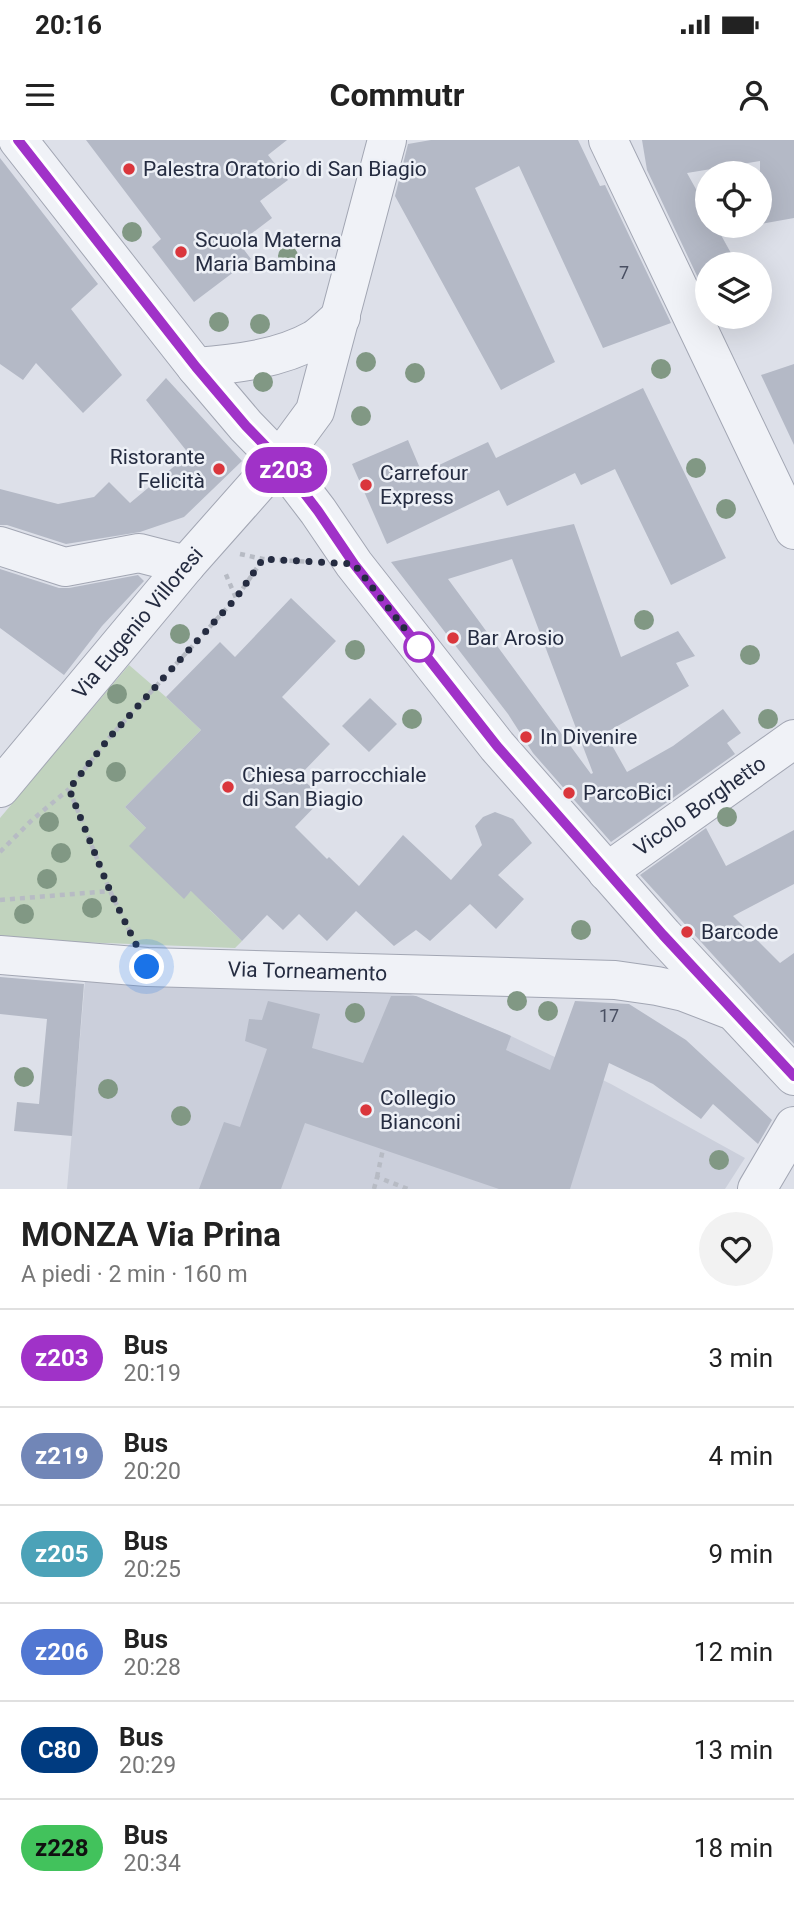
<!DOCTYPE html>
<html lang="it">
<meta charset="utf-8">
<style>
:root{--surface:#fff;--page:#f2f2f2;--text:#222;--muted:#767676;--line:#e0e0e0}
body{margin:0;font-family:Roboto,sans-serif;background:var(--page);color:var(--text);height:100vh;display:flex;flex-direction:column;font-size:26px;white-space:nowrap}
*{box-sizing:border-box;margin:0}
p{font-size:23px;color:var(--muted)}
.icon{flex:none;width:38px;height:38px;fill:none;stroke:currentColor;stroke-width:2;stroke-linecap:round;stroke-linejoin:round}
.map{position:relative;height:1049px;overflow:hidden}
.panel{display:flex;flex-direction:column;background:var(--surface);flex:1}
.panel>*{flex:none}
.badge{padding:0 14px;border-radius:23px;font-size:24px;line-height:46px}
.fabs{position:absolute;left:695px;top:21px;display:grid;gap:14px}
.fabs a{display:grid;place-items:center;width:77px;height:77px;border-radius:50%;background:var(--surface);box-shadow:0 7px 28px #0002;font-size:35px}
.you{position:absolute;width:35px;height:35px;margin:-18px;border:5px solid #fff;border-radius:50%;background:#1a73e8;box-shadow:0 0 0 10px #1a73e833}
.map>.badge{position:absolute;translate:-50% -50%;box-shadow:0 0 0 4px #fff}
.round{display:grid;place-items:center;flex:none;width:74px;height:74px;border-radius:37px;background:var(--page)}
.headline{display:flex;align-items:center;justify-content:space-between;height:119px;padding:0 21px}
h1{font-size:33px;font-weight:700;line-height:52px}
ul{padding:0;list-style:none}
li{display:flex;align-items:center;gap:21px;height:98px;padding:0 21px;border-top:2px solid var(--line)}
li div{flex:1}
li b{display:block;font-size:26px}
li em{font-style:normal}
li .badge{min-width:77px;font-weight:700;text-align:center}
.status{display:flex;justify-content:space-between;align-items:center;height:49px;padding:0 35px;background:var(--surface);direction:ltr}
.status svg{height:19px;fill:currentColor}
header{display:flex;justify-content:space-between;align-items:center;height:91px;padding:0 21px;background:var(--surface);font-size:32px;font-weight:700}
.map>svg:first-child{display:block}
</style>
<div class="status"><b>20:16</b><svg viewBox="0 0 49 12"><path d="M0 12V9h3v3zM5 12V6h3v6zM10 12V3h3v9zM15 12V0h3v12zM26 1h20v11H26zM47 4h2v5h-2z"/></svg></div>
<header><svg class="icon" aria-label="menu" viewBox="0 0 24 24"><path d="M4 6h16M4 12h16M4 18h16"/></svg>Commutr<svg class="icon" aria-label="person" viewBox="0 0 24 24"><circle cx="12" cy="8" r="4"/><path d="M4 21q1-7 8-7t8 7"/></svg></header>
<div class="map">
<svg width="794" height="1049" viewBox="0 0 794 1049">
<rect width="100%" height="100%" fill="#dde0e9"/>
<path fill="#cbcfdb" d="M85,840L394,847L511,896L611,944L745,1018L725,1049H67Z"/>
<path fill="#c1d3be" d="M129,525L166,557L201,590L125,667L146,688L184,758L201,741L210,770L242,801L235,808L0,799V678Z"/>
<path fill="#b4b9c6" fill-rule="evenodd" d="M86,0H287L268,15L288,40L260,61L272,78L239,103L251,119L194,162L152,107L161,99Z
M431,0H578L600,46L605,45L671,183L603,208L519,26L475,48L555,222L501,250L395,56L408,4Z
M642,0H794V78L760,84V21L687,33L707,69V86H716L737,124H707V157L647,30Z
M0,18L98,144L71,169L122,235L83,273L36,223L23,240L0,224Z
M794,224V305L761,235Z
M166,238L242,321L184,377L140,392L66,404L7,385H0V349L58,364L94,357L109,342L130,363L189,314L146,260Z
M643,248L726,418L671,445L615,329L581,345L575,333L507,366L499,350L387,404L352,324L408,300L422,333L488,302L496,318Z
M574,384L621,517L678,491L695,516L676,523L689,546L605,593L627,632L673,606L723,569L741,593L727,603L735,614L611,702L533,613L508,574L391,422ZM512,419L593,633L591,634L448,439Z
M0,429L59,448H69L138,435L144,441L102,486L64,535L0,488Z
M291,458L336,501L282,557L330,604L299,636L323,658L295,687L327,719L329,717L359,746L403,695L451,740L482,705L475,686L483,677L495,672L513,679L532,703L498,735L524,759L496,789L470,764L430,801L416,790L394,806L356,771L327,801L299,774L283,790L267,775L242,801L191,751L184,759L129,706L146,688L125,667L201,590L166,557L220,502L235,517Z
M370,558L397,584L369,612L342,586Z
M706,688L726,726L794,690V744L733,776L780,823L794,813V904L640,735Z
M0,837L84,844L72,996L14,991L17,962L39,964L47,879L0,874Z
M391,856H416L511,896L506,910L550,930L575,861L629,864L686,900L772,980L758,1004L713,964L701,979L653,944L609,923L570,1049H499L305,983L281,1049H199L224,982L240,987L267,909L245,901L249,879L262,880L268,861L320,874L312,908L363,923Z"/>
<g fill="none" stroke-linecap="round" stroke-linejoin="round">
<g stroke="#a2a6b3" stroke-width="40">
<g id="minor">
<path d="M18,0L196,227L246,286L279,320L318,371L354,424L497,606L663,795L794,936"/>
<path d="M608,0L794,390"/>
<path d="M196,227C235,224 280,219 315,199C324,193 332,184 341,177"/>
<path d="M0,406L65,427L139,413L186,425"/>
<path id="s1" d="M0,648L186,425L279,320L315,271L387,0"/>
<path id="s2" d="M607,732L794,599"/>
<path id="s3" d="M0,815L147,827L615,840L657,846L684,852L728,869"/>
<path d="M757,1049L794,986"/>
</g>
</g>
<path stroke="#b7bbc4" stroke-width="4.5" stroke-dasharray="5 5" stroke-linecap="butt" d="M240,414L263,419L311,422
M237,457L263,419
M0,712L32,680L69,649
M0,760L110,751
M130,792L110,751L69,649L109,598L236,458L224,430
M377,1037L383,1009
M374,1049L377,1037L408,1049"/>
<use href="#minor" stroke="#f0f2f7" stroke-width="38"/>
</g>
<g fill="#819884">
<circle cx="132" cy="92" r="10"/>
<circle cx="288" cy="116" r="10"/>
<circle cx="219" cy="182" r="10"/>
<circle cx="260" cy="184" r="10"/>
<circle cx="366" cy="222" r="10"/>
<circle cx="661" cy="229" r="10"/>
<circle cx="415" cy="233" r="10"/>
<circle cx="263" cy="242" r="10"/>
<circle cx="361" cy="276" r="10"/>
<circle cx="696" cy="328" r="10"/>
<circle cx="726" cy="369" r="10"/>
<circle cx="644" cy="480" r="10"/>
<circle cx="180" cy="494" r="10"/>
<circle cx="355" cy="510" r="10"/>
<circle cx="750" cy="515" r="10"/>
<circle cx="117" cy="554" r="10"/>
<circle cx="412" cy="579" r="10"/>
<circle cx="768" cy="579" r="10"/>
<circle cx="116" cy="632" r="10"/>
<circle cx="727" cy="677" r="10"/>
<circle cx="49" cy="682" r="10"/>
<circle cx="61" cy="713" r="10"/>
<circle cx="47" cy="739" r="10"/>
<circle cx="92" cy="768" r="10"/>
<circle cx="24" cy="774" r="10"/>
<circle cx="581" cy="790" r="10"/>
<circle cx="517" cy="861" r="10"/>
<circle cx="548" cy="871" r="10"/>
<circle cx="355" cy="873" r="10"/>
<circle cx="24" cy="937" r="10"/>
<circle cx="108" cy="949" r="10"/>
<circle cx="181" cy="976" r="10"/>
<circle cx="719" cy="1020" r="10"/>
</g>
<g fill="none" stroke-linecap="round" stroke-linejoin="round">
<g stroke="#fff" stroke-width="16">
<path id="line" d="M18,0L196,227L246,286L279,320L318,371L354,424L497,606L663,795L794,936"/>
</g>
<use href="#line" stroke="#a032c8" stroke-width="10"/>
<path stroke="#252c41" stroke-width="7" stroke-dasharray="0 12.6" d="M147,827L110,751L69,649L109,598L236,458L263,419L354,424L419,507"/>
</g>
<g fill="#da363c" stroke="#edf0f6" stroke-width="2.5">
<circle cx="129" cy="29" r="7"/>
<circle cx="181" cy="112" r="7"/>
<circle cx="219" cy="329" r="7"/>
<circle cx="366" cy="345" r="7"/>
<circle cx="453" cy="498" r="7"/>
<circle cx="526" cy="597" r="7"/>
<circle cx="228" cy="647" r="7"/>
<circle cx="569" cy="653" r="7"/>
<circle cx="687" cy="792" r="7"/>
<circle cx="366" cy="970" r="7"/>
</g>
<circle fill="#fff" stroke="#a032c8" stroke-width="3.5" cx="419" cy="507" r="14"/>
<g text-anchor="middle" stroke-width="5" stroke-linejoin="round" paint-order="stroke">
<g font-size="18" fill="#494f62">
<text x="624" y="139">7</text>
<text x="609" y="882">17</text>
</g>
<g font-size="21" fill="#252c41" stroke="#edf0f6" text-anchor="start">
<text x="143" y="36">Palestra Oratorio di San Biagio</text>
<text x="195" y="107">Scuola Materna<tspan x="195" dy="24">Maria Bambina</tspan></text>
<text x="205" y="324" text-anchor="end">Ristorante<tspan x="205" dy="24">Felicità</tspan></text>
<text x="380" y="340">Carrefour<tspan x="380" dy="24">Express</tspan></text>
<text x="467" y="505">Bar Arosio</text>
<text x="540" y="604">In Divenire</text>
<text x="242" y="642">Chiesa parrocchiale<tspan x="242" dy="24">di San Biagio</tspan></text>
<text x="583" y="660">ParcoBici</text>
<text x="701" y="799">Barcode</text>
<text x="380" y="965">Collegio<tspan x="380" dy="24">Bianconi</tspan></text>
</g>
<g font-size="21" fill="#252c41" stroke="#edf0f6">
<text dy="7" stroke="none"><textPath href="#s1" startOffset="215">Via Eugenio Villoresi</textPath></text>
<text dy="7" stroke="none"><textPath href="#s2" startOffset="114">Vicolo Borghetto</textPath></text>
<text dy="7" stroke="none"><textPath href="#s3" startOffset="308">Via Torneamento</textPath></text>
</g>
</g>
</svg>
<div class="fabs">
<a><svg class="icon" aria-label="locate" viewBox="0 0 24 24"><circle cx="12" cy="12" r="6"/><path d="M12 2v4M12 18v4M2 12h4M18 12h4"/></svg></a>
<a><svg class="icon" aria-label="layers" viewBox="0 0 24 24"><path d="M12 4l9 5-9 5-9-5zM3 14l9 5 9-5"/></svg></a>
</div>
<div class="you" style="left:147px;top:827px"></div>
<b class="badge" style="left:286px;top:330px;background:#a032c8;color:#fff">z203</b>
</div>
<section class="panel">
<div class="headline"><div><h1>MONZA Via Prina</h1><p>A piedi · 2 min · 160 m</p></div><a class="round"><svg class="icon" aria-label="heart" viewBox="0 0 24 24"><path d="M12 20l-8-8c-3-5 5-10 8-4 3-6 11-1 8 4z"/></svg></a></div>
<ul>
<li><span class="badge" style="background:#a032c8;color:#fff">z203</span><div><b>Bus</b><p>20:19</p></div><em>3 min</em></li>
<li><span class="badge" style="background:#7186b7;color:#fff">z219</span><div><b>Bus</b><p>20:20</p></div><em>4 min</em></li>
<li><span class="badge" style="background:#4ca2b8;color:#fff">z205</span><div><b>Bus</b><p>20:25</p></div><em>9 min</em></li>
<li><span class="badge" style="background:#5177d2;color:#fff">z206</span><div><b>Bus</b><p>20:28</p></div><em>12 min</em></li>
<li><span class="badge" style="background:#003b80;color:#fff">C80</span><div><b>Bus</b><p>20:29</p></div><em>13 min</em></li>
<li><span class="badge" style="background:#42c25c;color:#111">z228</span><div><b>Bus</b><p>20:34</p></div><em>18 min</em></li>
</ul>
</section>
